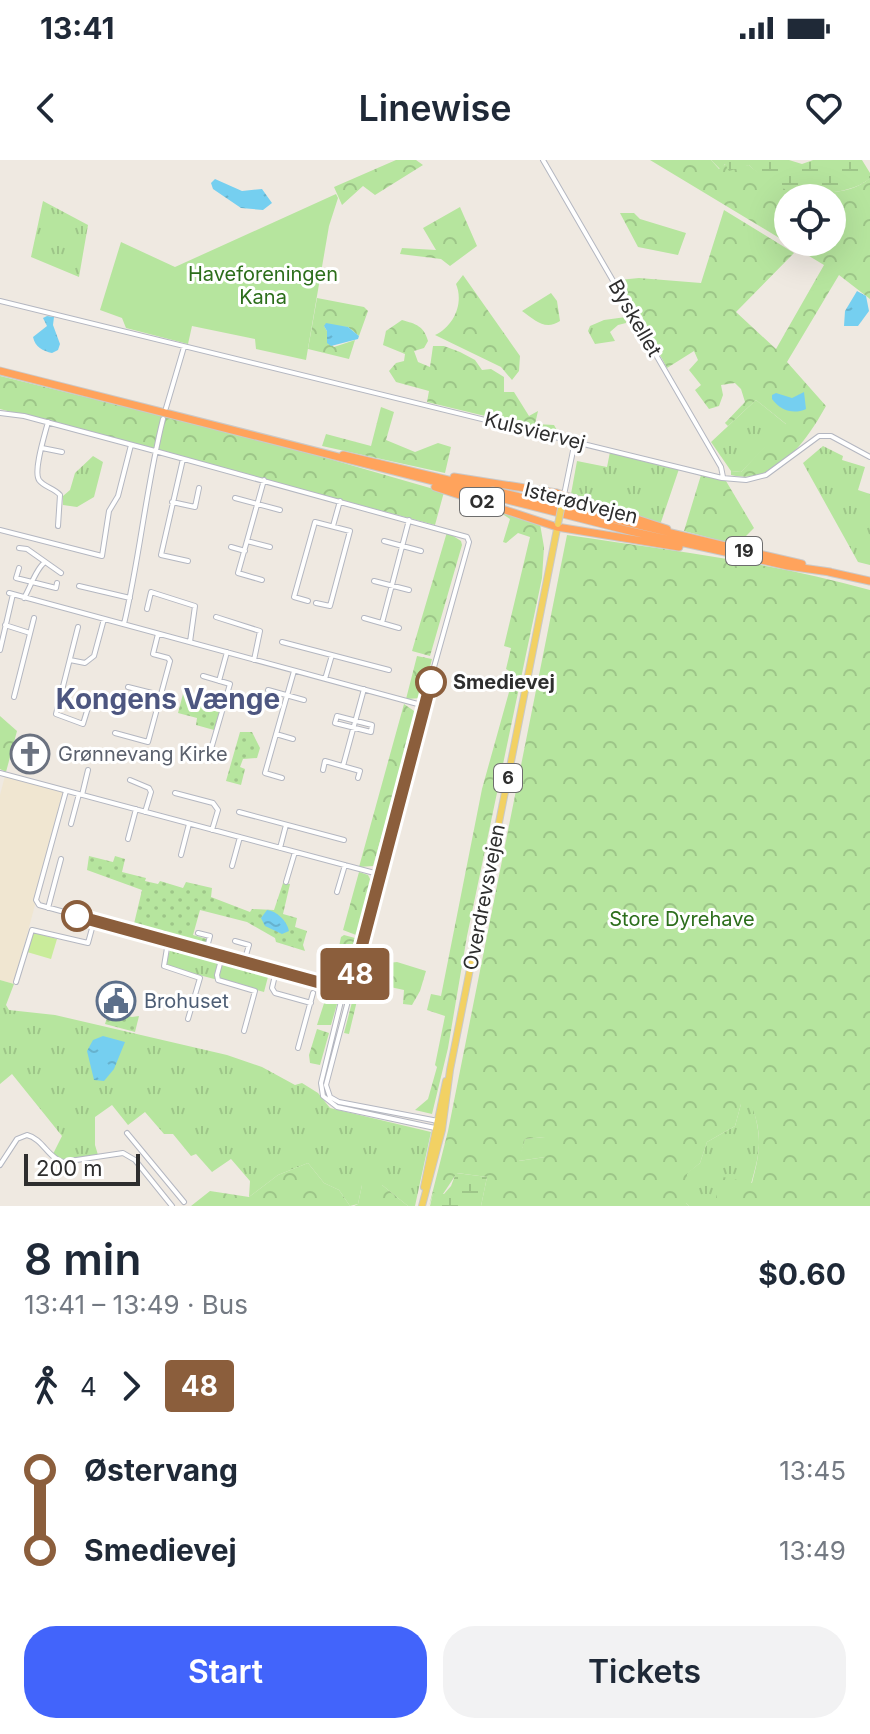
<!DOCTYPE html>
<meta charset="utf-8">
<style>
:root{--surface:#fff;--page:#f2f2f3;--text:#1f2937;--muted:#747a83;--accent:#4264fb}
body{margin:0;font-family:Inter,sans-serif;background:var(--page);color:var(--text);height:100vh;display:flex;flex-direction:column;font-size:30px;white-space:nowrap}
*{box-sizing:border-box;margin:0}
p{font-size:26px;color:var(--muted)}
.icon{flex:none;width:44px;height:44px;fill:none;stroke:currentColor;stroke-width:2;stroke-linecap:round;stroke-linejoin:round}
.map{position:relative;height:1046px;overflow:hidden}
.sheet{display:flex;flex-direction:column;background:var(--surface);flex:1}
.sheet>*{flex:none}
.badge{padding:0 16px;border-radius:6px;font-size:28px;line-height:52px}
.buttons{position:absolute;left:774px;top:24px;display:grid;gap:16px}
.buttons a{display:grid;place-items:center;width:72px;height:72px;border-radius:50%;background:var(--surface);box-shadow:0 8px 32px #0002;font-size:40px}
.scale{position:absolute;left:24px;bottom:20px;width:116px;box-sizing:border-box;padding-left:8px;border:4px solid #2e2e2e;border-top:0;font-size:22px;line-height:28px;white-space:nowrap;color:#2e2e2e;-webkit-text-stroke:6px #fff;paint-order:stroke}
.map>.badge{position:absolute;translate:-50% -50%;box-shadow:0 0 0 4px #fff}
.legs{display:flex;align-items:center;gap:12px;height:88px;padding:0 24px;font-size:26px}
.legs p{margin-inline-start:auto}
.overview{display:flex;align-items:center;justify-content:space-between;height:136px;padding:0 24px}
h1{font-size:44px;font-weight:600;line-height:60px}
.cta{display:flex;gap:16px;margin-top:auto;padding:16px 24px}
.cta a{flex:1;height:92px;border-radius:32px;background:var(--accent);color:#fff;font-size:32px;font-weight:600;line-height:92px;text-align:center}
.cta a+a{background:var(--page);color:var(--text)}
ul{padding:0 24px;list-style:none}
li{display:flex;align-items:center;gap:28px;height:80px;font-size:30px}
li i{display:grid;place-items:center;width:12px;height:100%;margin:0 10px;background:currentColor}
li i::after{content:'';width:20px;height:20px;margin:-10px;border:6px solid;border-radius:50%;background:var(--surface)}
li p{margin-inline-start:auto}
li:first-child i{background:linear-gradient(#0000 50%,currentColor 0)}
li:last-child i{background:linear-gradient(currentColor 50%,#0000 0)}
.status{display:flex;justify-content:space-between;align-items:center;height:56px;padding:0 40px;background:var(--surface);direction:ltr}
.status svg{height:22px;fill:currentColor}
header{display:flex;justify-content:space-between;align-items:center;height:104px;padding:0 24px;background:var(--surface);font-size:36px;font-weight:600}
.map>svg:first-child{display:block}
</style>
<div class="status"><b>13:41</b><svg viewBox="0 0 49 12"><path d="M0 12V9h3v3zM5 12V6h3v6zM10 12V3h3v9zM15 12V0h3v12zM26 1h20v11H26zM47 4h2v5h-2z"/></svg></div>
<header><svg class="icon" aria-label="back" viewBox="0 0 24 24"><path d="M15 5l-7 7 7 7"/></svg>Linewise<svg class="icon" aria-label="heart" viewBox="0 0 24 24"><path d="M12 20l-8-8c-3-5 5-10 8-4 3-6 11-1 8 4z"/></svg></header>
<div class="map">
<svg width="870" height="1046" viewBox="0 0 870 1046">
<defs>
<pattern id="grass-tufts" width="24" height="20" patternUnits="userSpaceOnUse" patternTransform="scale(2)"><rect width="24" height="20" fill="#b6e59e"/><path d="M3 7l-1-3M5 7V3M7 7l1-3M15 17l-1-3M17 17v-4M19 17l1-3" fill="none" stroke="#9dc588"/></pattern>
<pattern id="forest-crowns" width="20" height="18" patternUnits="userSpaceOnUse" patternTransform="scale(2)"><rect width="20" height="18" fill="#b6e59e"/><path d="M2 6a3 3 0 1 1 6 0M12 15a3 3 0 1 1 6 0" fill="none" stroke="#9dc588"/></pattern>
<pattern id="wetland-marsh" width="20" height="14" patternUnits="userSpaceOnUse" patternTransform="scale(2)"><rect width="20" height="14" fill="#b6e59e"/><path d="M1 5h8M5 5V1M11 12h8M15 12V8" fill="none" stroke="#9dc588"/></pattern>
<pattern id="park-dots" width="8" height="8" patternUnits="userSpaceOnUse" patternTransform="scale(2)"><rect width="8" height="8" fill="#b6e59e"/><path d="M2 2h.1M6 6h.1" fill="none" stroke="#9dc588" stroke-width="1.8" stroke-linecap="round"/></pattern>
<pattern id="water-ripples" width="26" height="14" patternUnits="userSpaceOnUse" patternTransform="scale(2)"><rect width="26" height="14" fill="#75cff0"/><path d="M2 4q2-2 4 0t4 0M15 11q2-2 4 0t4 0" fill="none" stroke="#66b2ce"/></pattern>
</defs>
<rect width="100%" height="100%" fill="#efe9e1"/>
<path fill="#f0e6d1" d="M6,612L66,628L14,824L0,820V635Z"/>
<path fill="url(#grass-tufts)" d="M43,41L88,65L79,117L31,97Z
M551,133L557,141L560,161C545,171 535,160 522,151Z
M626,157V163L618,165L610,172L615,181L595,184L588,171L590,166L604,160Z
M756,240L787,265L741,312L731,311L711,282Z
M823,286L843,296L842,300L865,307L858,330L870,334V405L858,402L803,303Z
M610,292L679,309L660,365L571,334L577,301L607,307Z
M93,296L103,302L94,337L77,347L63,345V336L70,330L75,313Z
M171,787L269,813L264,832L165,806Z
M0,820L14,824L6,845L9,850L55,855L227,895L262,907L295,925L302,923L318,933L330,948L431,972L415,1046H408L382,1025H362L358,1044L350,1046L339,1030L324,1023L308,1003L278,1015L249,1037L250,1021L231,999L212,1012L196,994L191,996L173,974H164L145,952L128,965L112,945L95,957V985L98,995C82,998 67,1005 53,994L62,976L12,914L0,924Z
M741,944H752C762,979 761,989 751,1024L717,1036L716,1046H689L686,1043V1014L700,1003L707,982L735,966Z
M545,977V997L518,1001L525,979Z"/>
<path fill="url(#forest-crowns)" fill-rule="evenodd" d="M396,0H416L423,5L375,35L363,26L342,45L334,27Z
M650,0H711L719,9L726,4L735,7L749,5C774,30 840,45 870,18V139L839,115L787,202L826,246C807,280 776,326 731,315V311L741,312L786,264L756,240L728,266L725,263L745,242L741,229L735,223L721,225L723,235L719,246L709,249L695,230L701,225L689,210L698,200L694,191L667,208L619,120L639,118L701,123L724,50L794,93L736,152L776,189L824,105ZM788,38H832V82H788Z
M460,47L477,86L450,106L441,99L400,94L402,88L436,90L423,68Z
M620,53H634L640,59L686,73L678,95L638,87Z
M463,115L520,196L519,211L512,220L501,207L435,175C454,166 464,143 456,124Z
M317,138L364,147L368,151L359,176L348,167L324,166L327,171V180L334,187L355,180L349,199L308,189Z
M402,160C416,164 424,166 428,181L424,188L414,191L418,202L430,207L433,186H444L460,192L475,200L482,210L491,209L504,217V232H514L529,256L538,251L535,264L554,265L559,274L427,242L429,231L396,222L389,211L396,203L404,201L405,194L383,185L386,171Z
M0,216L288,287L444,332L435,365L0,249Z
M381,247L394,252L386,280L415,292L438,283L451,287L445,313L322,286L326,274L371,286Z
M701,315L726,321L754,368L737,385L684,371Z
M501,353L540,364L544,387L542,418L467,776L448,888L432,954L415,950L428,939L437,907L435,905L445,856L427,850L431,834L441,836L482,629L514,514L506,509L511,488L504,486L530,377L518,373L506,383L503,382L510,359Z
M447,372L461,381L462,385L430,496L412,491Z
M567,375C668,390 771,402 870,430V1046H716V1036L723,1017L752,1023C760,992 763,975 751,944H741L735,966L707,982L700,1003L687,1014L686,1043L689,1046H481L487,1017L457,1013L443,1034H433L429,1046L448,971ZM545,977V997L519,1001L525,979Z
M417,496L432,499L422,538L406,539Z
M404,544L417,553L411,574L373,706L359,707Z
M0,556L17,571L6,612L0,609Z
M359,712L368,715L372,723L356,775L343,770Z
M344,775L355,778L345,816L341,820H332L341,777Z
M363,800L380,804L397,802L426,811L420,831L412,845L403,844L404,830L381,825L373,816L361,824L349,874L344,873Z
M328,831L337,844L331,865H317Z
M317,869L329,873L320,905L310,903L309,895Z
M308,1003L324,1023L339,1030L350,1046H191L210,1031L249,1037L278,1015Z
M371,1022L382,1025L408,1046H354L358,1044L362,1025Z"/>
<path fill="url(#wetland-marsh)" d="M711,0H789L802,4L813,0H862L870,13V18C852,35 808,36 785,29C773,26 757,13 749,5L729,11L725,4L721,10Z
M456,1013L487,1017L481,1046H430L433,1033L444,1034L451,1026Z"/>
<path fill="url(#park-dots)" d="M183,534L195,537V541L221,548L214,570L196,565L197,558L178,553Z
M240,572H252L260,588L257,598L243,599L240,607L245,609L241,625L226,621Z
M89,696L113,702L115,696L125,699L122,712L146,718L145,721L158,724L160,721L183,728L186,722L212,728L211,737L250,752L252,749L274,750L283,723L290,724L283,754L297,758L295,767L307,771L303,785L305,791L276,782L275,778L247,762L200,750L193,775L207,779L205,788L133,768L142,730L87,710Z
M109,851L132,857L139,856L135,872L105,864Z"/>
<path fill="#b6e59e" d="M336,34L338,38L329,66L306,200L256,189L255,179L192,166L188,184L126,168L122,158L100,150L121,82L175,107Z"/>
<path fill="#c9ec9a" d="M32,772L57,779L51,799L27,792Z"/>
<path fill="url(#water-ripples)" d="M215,19L242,31L262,29L272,43L263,50L241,48L213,29L211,23Z
M857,131L866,136L869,151L858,166H844L845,151Z
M47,156L54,157L53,165L60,184L58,190L52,193C43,191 35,187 33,177L47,166L43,158Z
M326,163L348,167L359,176L358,179L331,186L327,183V171L324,166Z
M804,232L806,249C793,255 780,250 772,239V235L776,233L792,238Z
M267,750C277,751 287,761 289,771L282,774L265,766L261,758Z
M103,876L125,882L114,909L104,921L94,920L87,891L93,880Z"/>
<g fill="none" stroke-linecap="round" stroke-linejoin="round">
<g stroke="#b4b7c1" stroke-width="6">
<path id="minor" d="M543,0L721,307L723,317
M0,141L722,318L746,320L766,315L819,276H831L870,297
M166,248L184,187
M0,253L24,256L155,291L467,377L469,382L344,829L321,923L323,936L337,947L435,968
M48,262C45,274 33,311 39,320C44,327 54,328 60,335L58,366
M42,288L62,292
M183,299L161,395L188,401
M564,335L575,281
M235,338L280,350
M172,342L195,347L199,328
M333,366L340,341
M0,370L102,396L109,351L118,336L131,285
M247,381L270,387
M384,381L421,391
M231,387L245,391
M19,388L27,389L61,413
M19,408L16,418L56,428L57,423
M262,420L238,413L264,320
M374,421L409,430
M79,426L130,438
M9,433L425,546
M24,438C30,428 36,409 44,403
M308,441L294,437L315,362L350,371L330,446L316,443
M147,449L151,432L195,446L190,482
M216,457L260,471L254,500
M364,458L399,468
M382,463L409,360
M124,464C140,396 146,327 163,259
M5,465L30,473
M78,467L56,554L83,564L91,538
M282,482L389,510
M0,490L13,434
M70,500L85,503L94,496L104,459
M325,519L332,495
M219,521L227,492
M128,527L160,535
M268,530L304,540
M14,537L34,458
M337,556L372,565L371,572L335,563Z
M420,566L326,925L330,937L339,942L438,961
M115,573L148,582L170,501L168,498L153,494L158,474
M276,574L293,579
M186,590L209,596L230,524L203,516
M343,606L364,529
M323,610L325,601L360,611L358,618
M0,613L382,715
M282,618L265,613L294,511
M130,620L149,628L151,632L145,652
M66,631L36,740L39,745L344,829
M175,633L213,643L218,650L212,670
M82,635L88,610
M239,652L344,680
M71,664L79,634
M128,679L136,649
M280,688L286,665
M181,695L189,664
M232,706L240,677
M286,722L295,692
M337,732L345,705
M48,748L61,699
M198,773L210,776L206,791
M235,781L249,785L244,802
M168,782L164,806L200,818L188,859
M222,796L217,815L218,820L255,831L244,871
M276,811L272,828L275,833L311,843
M16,822L32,770L88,783L94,761
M298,888L313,833
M127,973L184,1042
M0,1005L17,979L27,975C43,979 47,997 63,1002L123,993L135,1000L172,1046"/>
</g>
<g stroke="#c9c9c9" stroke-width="8">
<path id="major" d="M424,1027L446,921
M422,1046L442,970L450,910L558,364"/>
</g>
<g stroke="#c9c9c9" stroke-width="9">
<path id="highway" d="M0,211L630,371L788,406L830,412
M343,295L802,404
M454,317L557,333L667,369
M435,327L557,367L679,387
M829,412L870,421"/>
</g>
<use href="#minor" stroke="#fff" stroke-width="4"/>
<use href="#major" stroke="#f2d163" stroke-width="6"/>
<use href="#highway" stroke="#ffa35c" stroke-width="7"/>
<g stroke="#c9c9c9" stroke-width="8" stroke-linecap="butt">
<path id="major-bridge" d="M558,364L563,339"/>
</g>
<use href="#major-bridge" stroke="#f2d163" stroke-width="6"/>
</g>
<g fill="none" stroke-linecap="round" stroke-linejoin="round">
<g stroke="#fff" stroke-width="18">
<path id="line-1" d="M77,756L350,831L431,522"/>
</g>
<use href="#line-1" stroke="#8b5e3c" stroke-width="12"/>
</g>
<defs>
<g id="church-ring" transform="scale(2)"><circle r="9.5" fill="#fff" stroke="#6b7280" stroke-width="1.5"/><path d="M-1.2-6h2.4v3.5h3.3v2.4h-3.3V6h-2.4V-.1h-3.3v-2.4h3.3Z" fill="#6b7280"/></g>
<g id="civic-ring" transform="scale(2)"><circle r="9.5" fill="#fff" stroke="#5c6f8a" stroke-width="1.5"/><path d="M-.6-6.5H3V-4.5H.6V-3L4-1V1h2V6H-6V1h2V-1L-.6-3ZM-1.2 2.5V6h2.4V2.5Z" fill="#5c6f8a"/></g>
</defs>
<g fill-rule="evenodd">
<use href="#church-ring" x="30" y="594"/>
<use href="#civic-ring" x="116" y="841"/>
</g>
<g fill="#fff" stroke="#8b5e3c" stroke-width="4">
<circle cx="431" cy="522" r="14"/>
<circle cx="77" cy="756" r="14"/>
</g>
<g text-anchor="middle" stroke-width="6" stroke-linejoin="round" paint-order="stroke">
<g fill="#fff" stroke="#6d6d6d" stroke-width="2">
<rect x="460" y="328" width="44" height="28" rx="6"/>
<rect x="726" y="377" width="36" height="28" rx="6"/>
<rect x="494" y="604" width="28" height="28" rx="6"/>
</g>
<g font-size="18" font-weight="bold" fill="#2e2e2e">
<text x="482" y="348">O2</text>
<text x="744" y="397">19</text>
<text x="508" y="624">6</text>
</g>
<g font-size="20" fill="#2c6e1b" stroke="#fff">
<text x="263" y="121">Haveforeningen<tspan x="263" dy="23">Kana</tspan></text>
<text x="682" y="766">Store Dyrehave</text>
</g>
<g font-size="20" fill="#2e2e2e" stroke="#fff">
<text transform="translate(635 158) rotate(60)" y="7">Byskellet</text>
<text transform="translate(535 271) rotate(14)" y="7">Kulsviervej</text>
<text transform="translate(581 343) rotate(14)" y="7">Isterødvejen</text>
<text transform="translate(484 737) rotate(-79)" y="7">Overdrevsvejen</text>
</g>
<g font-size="20" font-weight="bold" fill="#2e2e2e" stroke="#fff" text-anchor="start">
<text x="453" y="529">Smedievej</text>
</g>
<g font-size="20" fill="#5b616d" stroke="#fff" text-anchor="start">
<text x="58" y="601">Grønnevang Kirke</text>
</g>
<g font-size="20" fill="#4e5e75" stroke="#fff" text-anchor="start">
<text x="144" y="848">Brohuset</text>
</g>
<g font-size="28" font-weight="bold" fill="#4d5680" stroke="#fff">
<text x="168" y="549">Kongens Vænge</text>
</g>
</g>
</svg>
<div class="buttons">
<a><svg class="icon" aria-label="locate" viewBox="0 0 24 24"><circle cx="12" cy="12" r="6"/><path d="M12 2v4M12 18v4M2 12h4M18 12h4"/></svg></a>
</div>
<div class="scale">200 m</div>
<b class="badge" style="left:355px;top:814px;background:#8b5e3c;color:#fff">48</b>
</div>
<section class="sheet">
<div class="overview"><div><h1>8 min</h1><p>13:41 – 13:49 · Bus</p></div><b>$0.60</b></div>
<div class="legs"><svg class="icon" aria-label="walk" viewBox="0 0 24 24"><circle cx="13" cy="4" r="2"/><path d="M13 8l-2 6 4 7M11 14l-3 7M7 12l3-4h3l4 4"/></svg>4<svg class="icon" aria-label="forward" viewBox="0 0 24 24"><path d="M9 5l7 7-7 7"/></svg><b class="badge" style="background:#8b5e3c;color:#fff">48</b></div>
<ul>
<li><i style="color:#8b5e3c"></i><b>Østervang</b><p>13:45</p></li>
<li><i style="color:#8b5e3c"></i><b>Smedievej</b><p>13:49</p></li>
</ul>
<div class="cta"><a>Start</a><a>Tickets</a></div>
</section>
